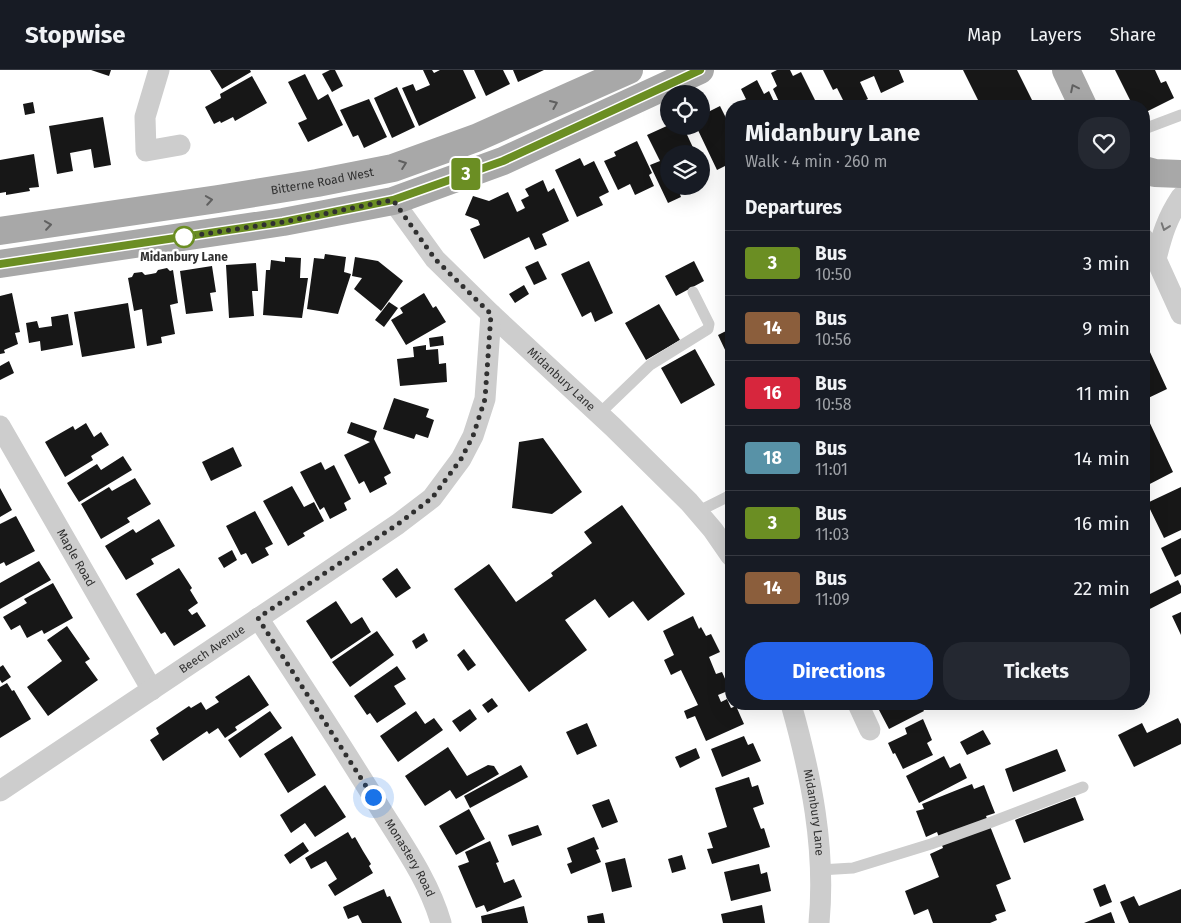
<!DOCTYPE html>
<meta charset="utf-8">
<style>
:root{--surface:#171b24;--page:#242831;--text:#f1f3f6;--muted:#9ea1a6;--line:#363941;--accent:#2563eb}
body{margin:0;font-family:"Fira Sans",sans-serif;background:var(--page);color:var(--text);height:100vh;display:flex;flex-direction:column;font-size:19px;white-space:nowrap}
*{box-sizing:border-box;margin:0}
p{font-size:16px;color:var(--muted)}
.icon{flex:none;width:28px;height:28px;fill:none;stroke:currentColor;stroke-width:2;stroke-linecap:round;stroke-linejoin:round}
.map{position:relative;flex:1;overflow:hidden}
.side{position:absolute;left:725px;top:30px;width:425px;height:610px;display:flex;flex-direction:column;background:var(--surface);border-radius:20px;box-shadow:0 5px 20px #0002}
.side>*{flex:none}
.badge{padding:0 10px;border-radius:4px;font-size:18px;line-height:32px}
.buttons{position:absolute;left:660px;top:15px;display:grid;gap:10px}
.buttons a{display:grid;place-items:center;width:50px;height:50px;border-radius:50%;background:var(--surface);box-shadow:0 5px 20px #0002;font-size:25px}
.you{position:absolute;width:25px;height:25px;margin:-12px;border:4px solid #fff;border-radius:50%;background:#1a73e8;box-shadow:0 0 0 8px #1a73e833}
.map>.badge{position:absolute;translate:-50% -50%;box-shadow:0 0 0 2px #fff}
h2{padding:0 20px;font-size:19px;line-height:45px}
.round{display:grid;place-items:center;flex:none;width:52px;height:52px;border-radius:20px;background:var(--page)}
.head{display:flex;align-items:center;justify-content:space-between;height:85px;padding:0 20px}
h1{font-size:24px;font-weight:700;line-height:38px}
.action{display:flex;gap:10px;margin-top:auto;padding:10px 20px}
.action a{flex:1;height:58px;border-radius:20px;background:var(--accent);color:#fff;font-size:20px;font-weight:700;line-height:58px;text-align:center}
.action a+a{background:var(--page);color:var(--text)}
ul{padding:0;list-style:none}
li{display:flex;align-items:center;gap:15px;height:65px;padding:0 20px;border-top:1px solid var(--line)}
li div{flex:1}
li b{display:block;font-size:19px}
li em{font-style:normal}
li .badge{min-width:55px;font-weight:700;text-align:center}
header{display:flex;align-items:center;gap:30px;box-sizing:border-box;height:70px;padding:0 25px;background:var(--surface);border-bottom:1px solid var(--line)}
header strong{font-size:24px}
nav{display:flex;gap:28px;margin-inline-start:auto;font-size:18px}
.map>svg:first-child{display:block}
</style>
<header>
<strong>Stopwise</strong>
<nav><a>Map</a><a>Layers</a><a>Share</a></nav>
</header>
<div class="map">
<svg width="1181" height="853" viewBox="0 0 1181 853">
<rect width="100%" height="100%" fill="#fff"/>
<path fill="#171717" d="M91,0H111L109,6Z
M210,0H250L251,2L222,19Z
M330,0H335L343,16L332,22L322,4Z
M423,0H432L434,3L440,0H463L476,28L419,56L402,18L413,14L416,21L430,15Z
M474,0H503L510,14L486,26Z
M513,0H544L518,12Z
M777,0H790L793,6L801,2L818,36H781L773,19L777,16L771,3Z
M823,0H899L904,12L881,23L874,6L860,12L868,29L853,36H846L837,18L833,20Z
M963,0H1017L1035,36H981Z
M1115,0H1155L1161,13L1166,11L1174,28L1144,43V36H1133Z
M305,4L318,30L328,24L343,55L308,72L298,53L307,49L288,12Z
M252,6L267,33L235,51L233,47L221,53L220,51L214,54L205,37L221,28L220,24Z
M757,10L764,24L769,21L776,36H739L738,33L746,29L741,19Z
M397,17L415,57L392,68L374,28Z
M369,29L387,67L364,78L358,65L353,67L340,40Z
M33,32L35,43L25,45L23,34Z
M704,34L708,42L720,36L731,58V93L717,100L696,56H701V36Z
M103,47L111,95L94,98L91,79L70,83L73,101L57,104L49,56Z
M669,55V56H683L696,84H669V116H684L678,119L681,127L668,133L650,95L660,91L647,65Z
M637,71L652,103L649,105L654,116L635,125L630,114L618,120L604,91L616,86L614,82Z
M34,84L39,117L29,118L30,121L6,125V122L0,123V90Z
M580,88L584,96L594,91L609,122L599,127L603,135L577,147L555,100Z
M543,110L548,122L554,118L569,151L542,164L547,175L535,180L529,167L484,189L470,159L480,155L478,150L465,145L473,126L489,131L508,122L517,142L525,138L521,130L529,126L525,119Z
M325,184L346,187L344,202L351,204L338,244L307,239L314,188L324,189Z
M285,187L301,188L300,208H308L302,248L263,245L266,200H270L271,190L285,192Z
M355,187L378,191L403,211L381,241L354,219L362,208L352,206Z
M538,191L547,209L534,215L525,197Z
M589,191L613,243L595,252L591,242L582,247L561,204Z
M694,191L704,211L676,226L665,206Z
M256,193L258,221H252L254,246L229,248L226,195Z
M212,196L216,222L210,223L213,241L186,244L180,201Z
M167,198L170,201L173,200L178,233L170,235L175,264L161,267L162,273L147,276L142,239L134,241L128,208L132,207L134,203L142,202L145,205L151,204L156,203L158,200Z
M524,215L529,224L515,233L509,224Z
M12,223L20,262L15,263L18,274L4,280L5,283L0,284V226Z
M424,223L433,238L436,236L446,252L406,275L391,250L403,243L400,238Z
M389,232L398,238L384,257L375,250Z
M128,233L135,278L82,287L74,242Z
M659,234L680,270L646,290L625,253Z
M68,244L73,275L41,281L40,271L29,273L26,253L37,251L39,258L52,256L51,247Z
M728,260L731,267V282L727,284L718,265Z
M443,266L444,275L430,277L429,268Z
M426,275V280L438,279L439,294L446,293L447,312L400,316L397,289L414,287L413,277Z
M695,279L715,315L681,334L661,298Z
M1149,280L1167,319L1144,330V283Z
M9,291L14,303L0,310V296Z
M394,328L429,339L426,347L434,350L428,368L416,364L414,369L383,359Z
M1147,347L1173,402L1144,417V349Z
M351,352L377,361L374,369L391,403L384,407L387,414L370,423L364,411L359,414L344,385L370,372L347,363Z
M86,353L94,367L101,362L109,375L91,386L93,390L65,407L45,372L73,356L75,360Z
M543,368L582,422L552,444L512,438L519,372Z
M233,377L242,396L211,411L202,392Z
M123,386L132,400L79,432L67,413L97,394L101,400Z
M321,392L325,400L334,395L351,429L344,433L347,440L330,449L324,437L320,440L300,402Z
M135,408L151,434L127,448L130,452L101,469L81,434L109,417L112,421Z
M292,416L304,437L314,432L324,451L303,463L305,466L288,476L263,431Z
M1181,417V460L1164,468L1147,433Z
M0,418L12,440L0,447Z
M622,435L685,524L648,551L633,531L609,548L595,529L565,550L587,580L529,622L454,519L489,494L516,532L553,506L551,503L592,473L584,462Z
M255,441L273,474L265,478L269,485L252,494L246,483L241,485L226,456Z
M16,446L35,481L6,496L4,492L0,494V454Z
M159,449L175,476L151,489L154,494L126,510L105,476L133,459L136,463Z
M1181,468V504L1175,507L1161,478Z
M232,480L237,490L224,498L218,488Z
M39,491L51,510L0,539V513Z
M179,498L192,518L190,520L198,533L188,540L192,545L197,542L206,556L174,576L165,562L161,564L136,524Z
M397,498L411,518L396,528L382,509Z
M1178,510L1181,516V523L1144,542V527Z
M53,513L73,548L44,564L42,560L27,568L20,555L11,560L3,547L27,533L24,529Z
M336,531L351,554L362,547L371,562L331,589L306,551Z
M1181,542V565L1172,546Z
M693,546L699,559L701,557L706,566L711,564L720,582L709,587L716,604L722,602L730,620L718,625L721,632L727,629L731,638L736,636L744,654L706,671L695,646L687,649L684,641L698,635L681,600L671,605L664,590L674,585L663,561Z
M67,556L90,589L85,592L98,610L48,646L27,617L62,591L47,570Z
M377,561L394,585L350,617L332,592Z
M424,563L428,571L416,579L412,571Z
M464,579L476,595L468,601L457,585Z
M3,595L11,607L2,613L0,610V597Z
M397,596L406,609L394,616L406,634L377,653L370,643L367,645L354,626Z
M249,605L269,635L235,657L237,660L225,668L218,658L209,664L207,661L163,691L150,670L159,664L156,658L189,636L191,638L201,632L206,640L219,632L215,627Z
M7,613L12,621L14,620L31,649L0,668V617Z
M492,628L498,636L488,643L482,635Z
M885,634H920L924,641L889,659L879,640L886,636Z
M470,639L477,649L460,662L452,651Z
M270,641L282,658L240,688L228,670Z
M416,641L425,654L434,648L443,660L398,692L380,666Z
M1178,648L1181,654V674L1134,697L1118,665L1142,653L1147,663Z
M923,649L932,670L927,673L933,685L903,699L895,683L893,684L888,673L907,664L905,658Z
M587,653L597,676L577,685L566,662Z
M983,660L991,674L967,685L960,672Z
M292,666L316,705L288,723L264,684Z
M744,666L748,675L753,673L761,691L722,707L711,679Z
M448,677L467,706L488,695L494,696L499,704L456,729L450,720L425,736L405,706Z
M696,678L700,688L680,698L675,687Z
M1057,679L1066,701L1013,722L1005,699Z
M944,686L950,698L960,693L967,708L919,733L906,706Z
M521,695L528,707L470,738L464,726Z
M749,707L752,717L758,715L764,734L753,738L761,759L764,758L770,777L712,794L707,779L713,778L708,763L727,757L715,718Z
M972,714L974,719L984,715L995,743L986,746L1011,809L996,815L1006,841L995,845L997,850L990,853H933L928,839L914,845L905,821L939,807L930,784L943,778L937,762L926,767L916,741L924,739L922,734Z
M325,715L346,747L315,767L305,753L291,763L280,745Z
M1075,727L1084,750L1024,773L1015,750Z
M609,729L618,752L602,758L592,735Z
M469,739L485,769L456,785L439,756Z
M538,755L542,765L512,776L508,765Z
M348,762L352,769L355,767L363,781L371,794L369,796L373,803L335,826L328,815L337,809L326,791L311,799L305,788Z
M594,767L599,779L596,780L601,792L571,804L567,794L572,792L567,778Z
M490,771L499,792L496,793L504,813L514,809L522,827L487,842L484,835L476,838L458,796L469,792L465,782Z
M303,772L309,781L290,794L284,785Z
M682,785L686,799L672,803L668,789Z
M625,788L632,817L612,822L605,793Z
M759,794L761,804L767,802L771,821L731,831L724,802Z
M1105,814L1112,832L1100,837L1093,819Z
M384,819L387,827L390,826L402,853H362L358,845L348,849L343,837Z
M1181,819V853H1129L1120,832L1134,826L1139,836Z
M762,835L765,853H723L721,844Z
M524,836L528,853H482L481,846Z
M1111,842L1115,853H1084Z
M603,843L605,853H588L587,846Z"/>
<g fill="none" stroke-linecap="round" stroke-linejoin="round">
<path stroke="#cdcdcd" stroke-width="11" d="M1144,59L1181,45
M599,344L650,295L708,259L709,254L693,222
M697,442L731,425
M820,800L853,798L931,774L989,753L1083,717"/>
<g stroke="#cdcdcd" stroke-width="21">
<path d="M159,0L145,47L146,81L180,75"/>
<path id="s1" d="M393,131L435,189L491,244L613,357L689,432L713,460L731,486"/>
<path d="M1144,169L1156,189L1181,244"/>
<path d="M1156,189C1162,165 1167,148 1181,127"/>
<path id="s2" d="M0,356L152,620"/>
<path id="s3" d="M258,548C299,611 341,674 380,738C403,775 429,811 441,853"/>
<path id="s4" d="M791,634C811,705 826,778 819,853"/>
<path d="M858,634L870,660"/>
<path id="s5" d="M0,721L302,519L398,454L432,428L461,389L473,366L485,329L491,244"/>
</g>
<g stroke="#a8a8a8" stroke-width="28">
<path d="M1066,0L1083,36"/>
<path d="M1144,100L1155,103L1181,104"/>
<path id="s6" d="M0,161L218,129L317,113L393,98L476,68L629,0"/>
<path d="M0,194L283,152L393,131L503,91L700,0"/>
</g>
</g>
<defs><path id="oneway-chevron" d="M-2-3.5L2.5 0L-2 3.5" fill="none" stroke-width="1.6" stroke-linecap="round" stroke-linejoin="round" transform="scale(1.25)"/></defs>
<g stroke="#606060">
<use href="#oneway-chevron" transform="translate(1074 18) rotate(-116)"/>
<use href="#oneway-chevron" transform="translate(554 34) rotate(-23)"/>
<use href="#oneway-chevron" transform="translate(403 94) rotate(-20)"/>
<use href="#oneway-chevron" transform="translate(209 130) rotate(-9)"/>
<use href="#oneway-chevron" transform="translate(48 155) rotate(-8)"/>
</g>
<use stroke="#777" href="#oneway-chevron" transform="translate(1165 157) rotate(109)"/>
<g fill="none" stroke-linecap="round" stroke-linejoin="round">
<g stroke="#fff" stroke-width="11">
<path id="line" d="M0,194L283,152L393,130L503,91L700,0"/>
</g>
<use href="#line" stroke="#6b8e23" stroke-width="8"/>
<path stroke="#303030" stroke-width="5" stroke-dasharray="0 9" d="M184,167L283,152L393,130L435,189L491,244L485,329L473,366L461,389L432,428L398,454L258,548L373,727"/>
</g>
<circle fill="#fff" stroke="#6b8e23" stroke-width="2.5" cx="184" cy="167" r="10"/>
<g text-anchor="middle" stroke-width="5" stroke-linejoin="round" paint-order="stroke">
<g font-size="12" fill="#303030" stroke="#fff">
<text dy="4" stroke="none"><textPath href="#s6" startOffset="326">Bitterne Road West</textPath></text>
<text dy="4" stroke="none"><textPath href="#s1" startOffset="246">Midanbury Lane</textPath></text>
<text dy="4" stroke="none"><textPath href="#s2" startOffset="152">Maple Road</textPath></text>
<text dy="4" stroke="none"><textPath href="#s5" startOffset="255">Beech Avenue</textPath></text>
<text dy="4" stroke="none"><textPath href="#s4" startOffset="111">Midanbury Lane</textPath></text>
<text dy="4" stroke="none"><textPath href="#s3" startOffset="284">Monastery Road</textPath></text>
</g>
<g font-size="12" font-weight="bold" fill="#303030" stroke="#fff">
<text x="184" y="191">Midanbury Lane</text>
</g>
</g>
</svg>
<div class="buttons">
<a><svg class="icon" aria-label="locate" viewBox="0 0 24 24"><circle cx="12" cy="12" r="6"/><path d="M12 2v4M12 18v4M2 12h4M18 12h4"/></svg></a>
<a><svg class="icon" aria-label="layers" viewBox="0 0 24 24"><path d="M12 4l9 5-9 5-9-5zM3 14l9 5 9-5"/></svg></a>
</div>
<div class="you" style="left:373px;top:727px"></div>
<b class="badge" style="left:466px;top:104px;background:#6b8e23;color:#fff">3</b>
<section class="side">
<div class="head"><div><h1>Midanbury Lane</h1><p>Walk · 4 min · 260 m</p></div><a class="round"><svg class="icon" aria-label="heart" viewBox="0 0 24 24"><path d="M12 20l-8-8c-3-5 5-10 8-4 3-6 11-1 8 4z"/></svg></a></div>
<h2>Departures</h2>
<ul>
<li><span class="badge" style="background:#6b8e23;color:#fff">3</span><div><b>Bus</b><p>10:50</p></div><em>3 min</em></li>
<li><span class="badge" style="background:#8b5e3c;color:#fff">14</span><div><b>Bus</b><p>10:56</p></div><em>9 min</em></li>
<li><span class="badge" style="background:#d7263d;color:#fff">16</span><div><b>Bus</b><p>10:58</p></div><em>11 min</em></li>
<li><span class="badge" style="background:#5892a7;color:#fff">18</span><div><b>Bus</b><p>11:01</p></div><em>14 min</em></li>
<li><span class="badge" style="background:#6b8e23;color:#fff">3</span><div><b>Bus</b><p>11:03</p></div><em>16 min</em></li>
<li><span class="badge" style="background:#8b5e3c;color:#fff">14</span><div><b>Bus</b><p>11:09</p></div><em>22 min</em></li>
</ul>
<div class="action"><a>Directions</a><a>Tickets</a></div>
</section>
</div>
